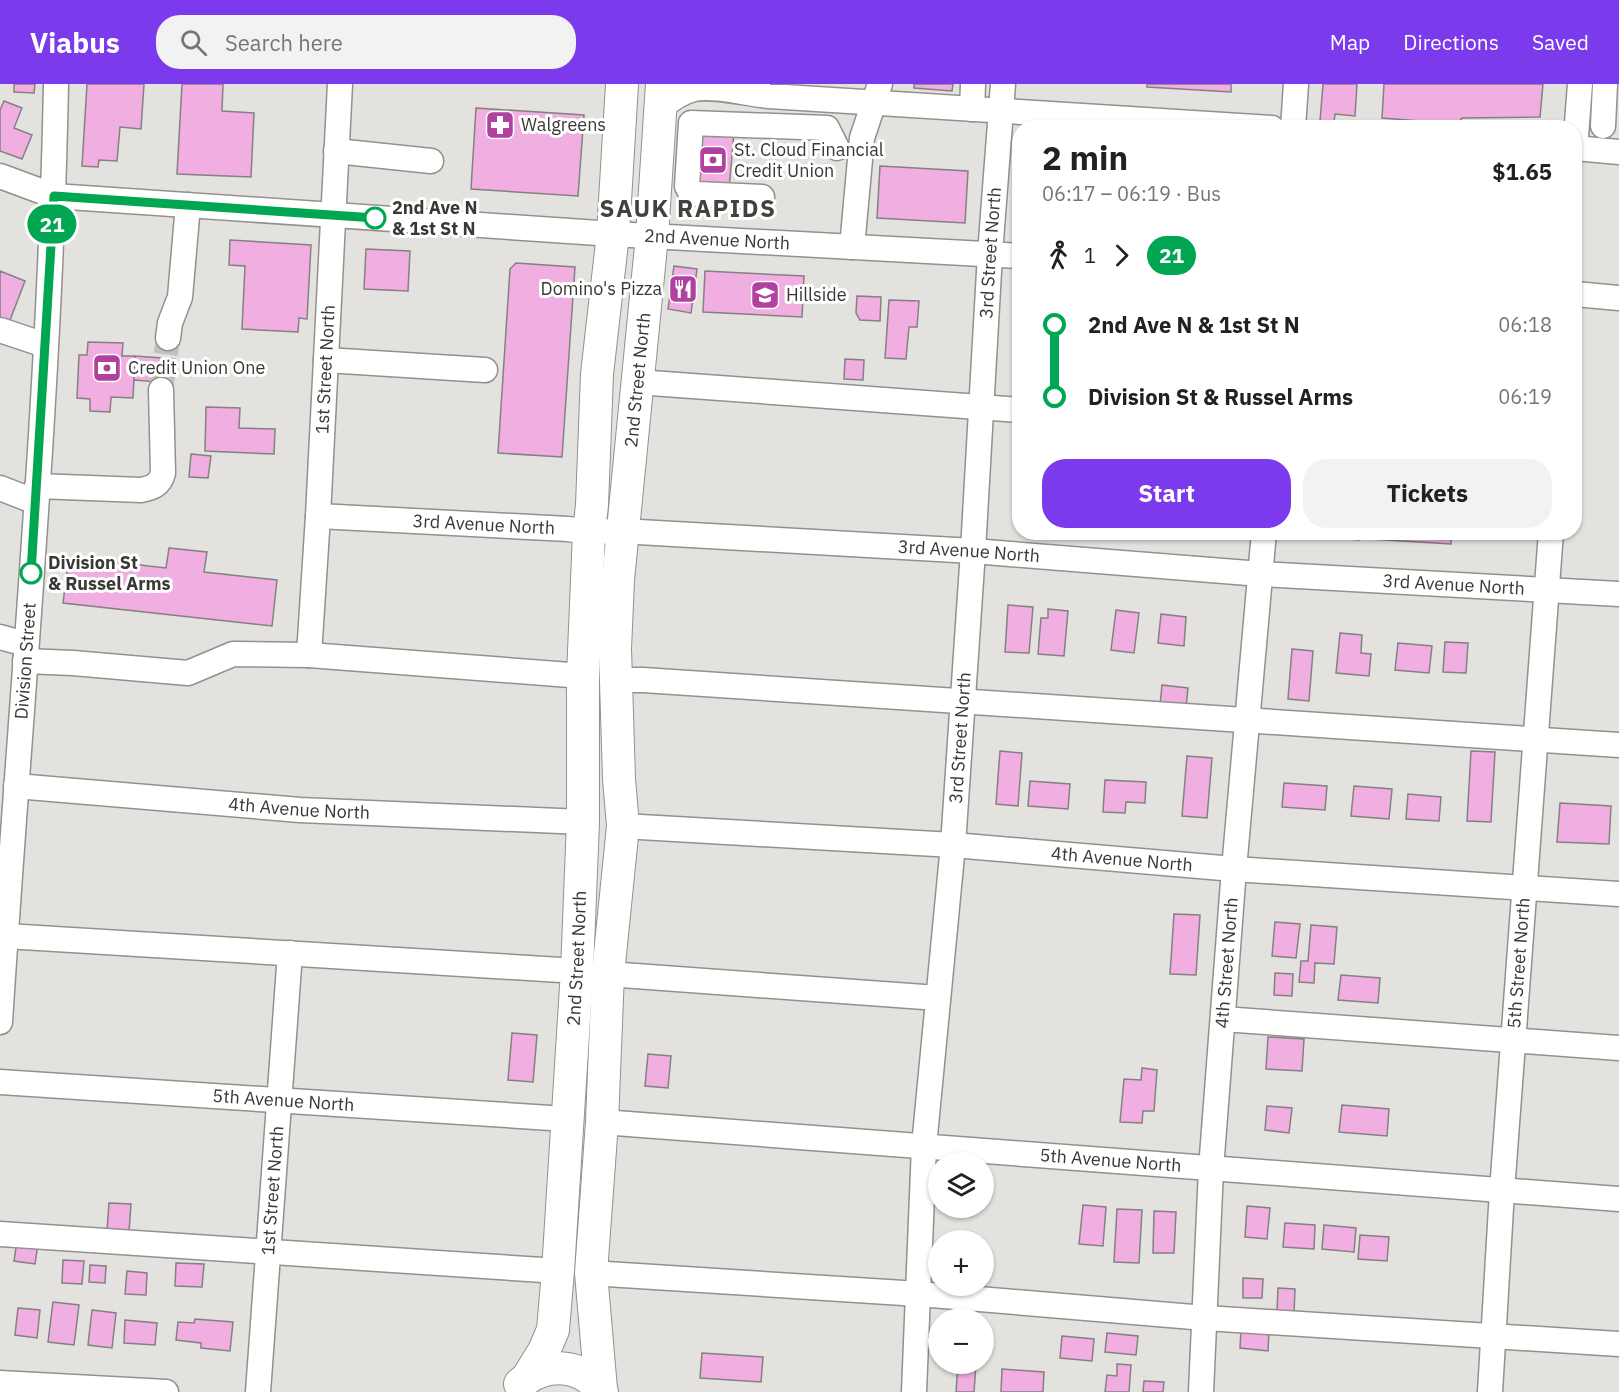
<!DOCTYPE html>
<meta charset="utf-8">
<style>
:root{--surface:#fff;--page:#f2f2f2;--text:#202124;--muted:#757577;--accent:#7c3aed}
body{margin:0;font-family:"IBM Plex Sans",sans-serif;background:var(--page);color:var(--text);height:100vh;display:flex;flex-direction:column;font-size:22px;white-space:nowrap}
*{box-sizing:border-box;margin:0}
p{font-size:20px;color:var(--muted)}
.icon{flex:none;width:33px;height:33px;fill:none;stroke:currentColor;stroke-width:2;stroke-linecap:round;stroke-linejoin:round}
.map{position:relative;flex:1;overflow:hidden}
.drawer{position:absolute;left:1012px;top:36px;width:570px;height:420px;display:flex;flex-direction:column;background:var(--surface);border-radius:24px;box-shadow:0 2px 4px #0004}
.drawer>*{flex:none}
.badge{padding:0 12px;border-radius:20px;font-size:21px;line-height:39px}
.tools{position:absolute;left:928px;top:1068px;display:grid;gap:12px}
.tools a{display:grid;place-items:center;width:66px;height:66px;border-radius:50%;background:var(--surface);box-shadow:0 2px 4px #0004;font-size:30px}
.map>.badge{position:absolute;translate:-50% -50%;box-shadow:0 0 0 3px #fff}
.legs{display:flex;align-items:center;gap:9px;height:66px;padding:0 30px;font-size:20px}
.legs p{margin-inline-start:auto}
.head{display:flex;align-items:center;justify-content:space-between;height:102px;padding:0 30px}
h1{font-size:33px;font-weight:700;line-height:45px}
.action{display:flex;gap:12px;margin-top:auto;padding:12px 30px}
.action a{flex:1;height:69px;border-radius:24px;background:var(--accent);color:#fff;font-size:24px;font-weight:700;line-height:69px;text-align:center}
.action a+a{background:var(--page);color:var(--text)}
ul{padding:0 30px;list-style:none}
li{display:flex;align-items:center;gap:21px;height:72px;font-size:22px}
li i{display:grid;place-items:center;width:9px;height:100%;margin:0 8px;background:currentColor}
li i::after{content:'';width:15px;height:15px;margin:-8px;border:4px solid;border-radius:50%;background:var(--surface)}
li p{margin-inline-start:auto}
li:first-child i{background:linear-gradient(#0000 50%,currentColor 0)}
li:last-child i{background:linear-gradient(currentColor 50%,#0000 0)}
header{display:flex;align-items:center;gap:36px;box-sizing:border-box;height:84px;padding:0 30px;background:var(--accent);color:#fff}
header strong{font-size:28px}
nav{display:flex;gap:33px;margin-inline-start:auto;font-size:21px}
.search{width:420px;height:54px;background:var(--page);display:flex;align-items:center;gap:15px;box-sizing:border-box;padding:0 21px;border-radius:24px;color:var(--muted);font-size:22px}
.map>svg:first-child{display:block}
</style>
<header>
<strong>Viabus</strong>
<div class="search"><svg class="icon" aria-label="search" viewBox="0 0 24 24"><circle cx="10" cy="10" r="6"/><path d="M15 15l6 6"/></svg>Search here</div>
<nav><a>Map</a><a>Directions</a><a>Saved</a></nav>
</header>
<div class="map">
<svg width="1619" height="1308" viewBox="0 0 1619 1308">
<rect width="100%" height="100%" fill="#e3e2de"/>
<path fill="#f1aee1" stroke="#848083" stroke-width="1.5" d="M14,0H35L34,9L14,8Z
M87,0H144L141,45L120,43L117,77L99,76L98,83L82,82Z
M182,0H223L222,27L254,29L251,93L177,90Z
M914,0H953L952,7L914,4Z
M1147,0H1231V8L1147,3Z
M1323,0H1357L1355,32L1335,30L1334,38L1320,37Z
M1384,0H1543L1540,33L1462,34L1458,40L1382,34Z
M4,17L22,24L14,44L32,51L22,75L0,67V26Z
M476,24L584,31L578,112L471,105Z
M698,46L734,49L729,105L693,102Z
M880,82L968,87L965,139L877,134Z
M230,156L311,161L307,235L299,234L298,248L242,245L245,182L229,181Z
M366,165L410,167L408,207L364,205Z
M516,179L575,183L562,373L498,369L510,185Z
M674,182L697,185L691,229L668,225Z
M0,187L25,197L7,244L0,241Z
M705,187L804,192L802,233L703,228Z
M857,212L881,213L880,237L860,236L856,229Z
M889,216L919,217L917,243H909L906,275L885,274Z
M88,258L123,259L122,272H135L133,314L111,313L110,328L90,327V315L77,314L79,271H87Z
M135,272L175,275L173,299L134,296Z
M845,275L864,276L863,296L844,295Z
M206,323L240,324L239,344L275,345L274,370L205,367Z
M191,370L211,372L208,394L189,393Z
M1328,448H1360L1359,456L1328,453Z
M1370,448H1451V460L1370,455Z
M169,464L207,468L204,488L277,496L272,542L63,519L69,473L166,484Z
M1008,521L1033,523L1029,569L1005,568Z
M1048,525L1068,527L1064,572L1038,570L1041,534H1048Z
M1116,526L1139,529L1134,569L1111,566Z
M1161,530L1186,533L1184,562L1158,559Z
M1340,549L1362,551L1361,569L1371,570L1369,592L1336,589Z
M1445,558L1468,559L1466,589L1443,588Z
M1398,559L1432,562L1429,589L1395,586Z
M1292,565L1313,567L1309,617L1288,615Z
M1162,601L1188,604L1186,624L1160,621Z
M1000,667L1022,669L1018,722L996,720Z
M1471,667L1495,668L1491,738L1467,737Z
M1187,672L1212,674L1207,734L1182,732Z
M1105,696L1146,698L1145,719L1126,718L1125,729L1103,728Z
M1030,697L1070,700L1068,725L1028,722Z
M1284,699L1327,702L1325,726L1282,723Z
M1354,702L1392,705L1389,735L1351,732Z
M1408,710L1441,713L1439,737L1406,735Z
M1560,719L1611,722L1609,760L1557,758Z
M1174,830L1200,831L1196,891L1170,890Z
M1275,838L1300,840L1296,874L1272,872Z
M1311,841L1337,843L1334,880L1315,879L1314,899L1299,898L1301,877H1308Z
M1275,889L1293,890L1292,912L1274,911Z
M1341,891L1380,894L1378,919L1338,916Z
M512,949L537,951L533,998L508,996Z
M1268,953L1304,955L1302,987L1266,985Z
M648,970L671,972L668,1004L645,1002Z
M1142,984L1157,986L1154,1027H1143L1142,1039L1120,1038L1124,995L1141,996Z
M1342,1021L1389,1025L1387,1052L1339,1048Z
M1267,1022L1292,1024L1289,1049L1265,1046Z
M109,1119L131,1120L129,1148L107,1147Z
M1083,1121L1106,1123L1103,1162L1079,1160Z
M1247,1122L1270,1124L1267,1155L1245,1153Z
M1117,1125L1142,1126L1139,1179L1114,1178Z
M1154,1127L1176,1128L1174,1169H1153Z
M1285,1139L1315,1141L1314,1165L1283,1163Z
M1324,1141L1356,1144L1354,1168L1322,1165Z
M1360,1151L1389,1153L1387,1177L1358,1175Z
M17,1157L38,1160L35,1180L14,1177Z
M63,1176L84,1177L82,1200L62,1199Z
M176,1179L204,1180L202,1203L175,1202Z
M90,1181L106,1182L105,1199L89,1198Z
M127,1187L147,1189L146,1211L125,1210Z
M1243,1194L1263,1195L1262,1214H1243Z
M1278,1204L1295,1205L1294,1228L1277,1227Z
M53,1218L79,1221L74,1261L48,1258Z
M18,1224L40,1226L37,1254L15,1251Z
M92,1226L116,1229L112,1264L88,1261Z
M195,1235L233,1238L230,1267L201,1264V1259L176,1256L178,1238L194,1239Z
M125,1236L157,1239L155,1261L124,1259Z
M1241,1244L1269,1247L1268,1267L1240,1264Z
M1107,1249L1138,1252L1136,1271L1105,1268Z
M1062,1252L1094,1255L1092,1277L1060,1274Z
M702,1269L763,1273L761,1298L700,1294Z
M958,1280H976L974,1308H956Z
M1117,1280L1131,1281L1129,1308H1105L1107,1291L1117,1292Z
M1002,1285L1044,1288L1043,1308H1001Z
M1144,1297L1164,1298L1163,1308H1143Z"/>
<g fill="none" stroke-linecap="round" stroke-linejoin="round">
<path stroke="#c1c0bc" stroke-width="24" stroke-dasharray="24 12" stroke-linecap="butt" d="M161,306L168,254"/>
<g stroke="#92918d" stroke-width="27">
<g id="minor">
<path d="M661,24C670,16 682,8 694,5C715,1 747,10 769,12L1272,44"/>
<path d="M972,25L973,0"/>
<path d="M1603,42L1605,0"/>
<path d="M1293,44L1296,0"/>
<path d="M1575,64L1619,68"/>
<path d="M1575,65L1580,0"/>
<path d="M336,67L431,77"/>
<path id="s1" d="M0,92L54,112L613,150L1020,172"/>
<path d="M762,113L697,110L690,108L687,102L691,39L827,44L837,64"/>
<path d="M852,163L862,54L880,0"/>
<path d="M1575,210L1619,214"/>
<path d="M0,246L45,261"/>
<path d="M168,254L170,239L180,213L188,121"/>
<path d="M326,276L485,286"/>
<path d="M637,298L1020,326"/>
<path d="M37,402L141,406C152,404 160,401 163,389L161,306"/>
<path d="M0,404L36,418"/>
<path id="s2" d="M318,432L568,445L589,448L621,447L973,467L1261,490L1619,510"/>
<path d="M0,553L26,560"/>
<path id="s3" d="M309,571L318,432L340,0"/>
<path d="M25,577L73,579L188,589L233,570L309,571L583,592"/>
<path d="M617,596H643L1619,661"/>
<path id="s4" d="M16,702L300,726L583,738"/>
<path id="s5" d="M623,742L953,761L1234,785L1619,810"/>
<path d="M6,852L577,887"/>
<path d="M608,890L938,914"/>
<path d="M1223,935L1619,964"/>
<path id="s6" d="M0,938C20,625 50,313 56,0"/>
<path id="s7" d="M0,998L566,1035"/>
<path id="s8" d="M602,1038L1619,1115"/>
<path d="M0,1150L558,1187"/>
<path d="M591,1189L919,1210L1205,1234L1619,1260"/>
<path d="M0,1299L166,1308"/>
<path id="s9" d="M258,1308L290,869"/>
<path id="s10" d="M914,1308L924,1062L953,761L973,467L990,170L1003,0"/>
<path id="s11" d="M1201,1308L1211,1085L1234,785L1264,448"/>
<path id="s12" d="M1490,1308L1502,1107L1551,448"/>
</g>
</g>
<g stroke="#92918d" stroke-width="34">
<g id="major">
<path id="s13" d="M528,1293L544,1267L553,1246L558,1187L577,887L583,738V592L589,448L592,421L597,290L613,150L622,0"/>
<path d="M520,1300C545,1277 583,1279 602,1308"/>
<path id="s14" d="M601,1305L591,1189L602,1038L608,890L623,742L619,695L615,565L618,496L652,152L662,0"/>
</g>
</g>
<use href="#minor" stroke="#fff" stroke-width="24"/>
<use href="#major" stroke="#fff" stroke-width="32"/>
</g>
<g fill="none" stroke-linecap="round" stroke-linejoin="round">
<g stroke="#fff" stroke-width="14">
<path id="line-1" d="M31,489L54,112L375,134"/>
</g>
<use href="#line-1" stroke="#00a651" stroke-width="9"/>
</g>
<defs>
<g id="pharmacy-square" transform="scale(1.5)"><rect x="-9" y="-9" width="18" height="18" rx="4" fill="#b1419e" stroke="#fff"/><path d="M-2-6h4v4h4v4h-4v4h-4v-4h-4v-4h4Z" fill="#fff"/></g>
<g id="bank-square" transform="scale(1.5)"><rect x="-9" y="-9" width="18" height="18" rx="4" fill="#b1419e" stroke="#fff"/><path d="M-6-4H6V4H-6ZM0-2.3a2.3 2.3 0 1 0 0 4.6a2.3 2.3 0 1 0 0-4.6Z" fill="#fff"/></g>
<g id="restaurant-square" transform="scale(1.5)"><rect x="-9" y="-9" width="18" height="18" rx="4" fill="#b1419e" stroke="#fff"/><path d="M-5-6h1v4h1v-4h1v4h1v-4h1v5L-1.5 .5V6h-2V.5L-5-1ZM5-6V6H3V1.5H1.5Q1.5-4 5-6Z" fill="#fff"/></g>
<g id="school-square" transform="scale(1.5)"><rect x="-9" y="-9" width="18" height="18" rx="4" fill="#b1419e" stroke="#fff"/><path d="M0-5L7-2L0 1L-7-2ZM-4 1L0 2.5L4 1V4Q0 6-4 4Z" fill="#fff"/></g>
</defs>
<g fill-rule="evenodd">
<use href="#pharmacy-square" x="500" y="41"/>
<use href="#bank-square" x="713" y="76"/>
<use href="#restaurant-square" x="683" y="205"/>
<use href="#school-square" x="765" y="211"/>
<use href="#bank-square" x="107" y="284"/>
</g>
<g fill="#fff" stroke="#00a651" stroke-width="3">
<circle cx="375" cy="134" r="10"/>
<circle cx="31" cy="489" r="10"/>
</g>
<g text-anchor="middle" stroke-width="6" stroke-linejoin="round" paint-order="stroke">
<g font-size="18" fill="#383836" stroke="#fff" text-anchor="start">
<text x="521" y="47">Walgreens</text>
<text x="734" y="72">St. Cloud Financial<tspan x="734" dy="21">Credit Union</tspan></text>
<text x="662" y="211" text-anchor="end">Domino's Pizza</text>
<text x="786" y="217">Hillside</text>
<text x="128" y="290">Credit Union One</text>
</g>
<g font-size="18" font-weight="bold" fill="#383836" stroke="#fff" text-anchor="start">
<text x="392" y="130">2nd Ave N<tspan x="392" dy="21">&amp; 1st St N</tspan></text>
<text x="48" y="485">Division St<tspan x="48" dy="21">&amp; Russel Arms</tspan></text>
</g>
<g font-size="18" fill="#383836" stroke="#fff">
<text dy="6" stroke="none"><textPath href="#s1" startOffset="722">2nd Avenue North</textPath></text>
<text dy="6" stroke="none"><textPath href="#s10" startOffset="1142">3rd Street North</textPath></text>
<text dy="6" stroke="none"><textPath href="#s3" startOffset="286">1st Street North</textPath></text>
<text dy="6" stroke="none"><textPath href="#s14" startOffset="1012">2nd Street North</textPath></text>
<text dy="6" stroke="none"><textPath href="#s2" startOffset="166">3rd Avenue North</textPath></text>
<text dy="6" stroke="none"><textPath href="#s2" startOffset="652">3rd Avenue North</textPath></text>
<text dy="6" stroke="none"><textPath href="#s2" startOffset="1138">3rd Avenue North</textPath></text>
<text dy="6" stroke="none"><textPath href="#s6" startOffset="362">Division Street</textPath></text>
<text dy="6" stroke="none"><textPath href="#s10" startOffset="656">3rd Street North</textPath></text>
<text dy="6" stroke="none"><textPath href="#s4" startOffset="284">4th Avenue North</textPath></text>
<text dy="6" stroke="none"><textPath href="#s5" startOffset="500">4th Avenue North</textPath></text>
<text dy="6" stroke="none"><textPath href="#s13" startOffset="426">2nd Street North</textPath></text>
<text dy="6" stroke="none"><textPath href="#s11" startOffset="430">4th Street North</textPath></text>
<text dy="6" stroke="none"><textPath href="#s12" startOffset="430">5th Street North</textPath></text>
<text dy="6" stroke="none"><textPath href="#s7" startOffset="284">5th Avenue North</textPath></text>
<text dy="6" stroke="none"><textPath href="#s8" startOffset="510">5th Avenue North</textPath></text>
<text dy="6" stroke="none"><textPath href="#s9" startOffset="202">1st Street North</textPath></text>
</g>
<g font-size="24" font-weight="bold" letter-spacing="1.5" fill="#42413d" stroke="#fff">
<text x="688" y="133">SAUK RAPIDS</text>
</g>
</g>
</svg>
<div class="tools">
<a><svg class="icon" aria-label="layers" viewBox="0 0 24 24"><path d="M12 4l9 5-9 5-9-5zM3 14l9 5 9-5"/></svg></a>
<a>+</a>
<a>−</a>
</div>
<b class="badge" style="left:52px;top:140px;background:#00a651;color:#fff">21</b>
<section class="drawer">
<div class="head"><div><h1>2 min</h1><p>06:17 – 06:19 · Bus</p></div><b>$1.65</b></div>
<div class="legs"><svg class="icon" aria-label="walk" viewBox="0 0 24 24"><circle cx="13" cy="4" r="2"/><path d="M13 8l-2 6 4 7M11 14l-3 7M7 12l3-4h3l4 4"/></svg>1<svg class="icon" aria-label="forward" viewBox="0 0 24 24"><path d="M9 5l7 7-7 7"/></svg><b class="badge" style="background:#00a651;color:#fff">21</b></div>
<ul>
<li><i style="color:#00a651"></i><b>2nd Ave N &amp; 1st St N</b><p>06:18</p></li>
<li><i style="color:#00a651"></i><b>Division St &amp; Russel Arms</b><p>06:19</p></li>
</ul>
<div class="action"><a>Start</a><a>Tickets</a></div>
</section>
</div>
